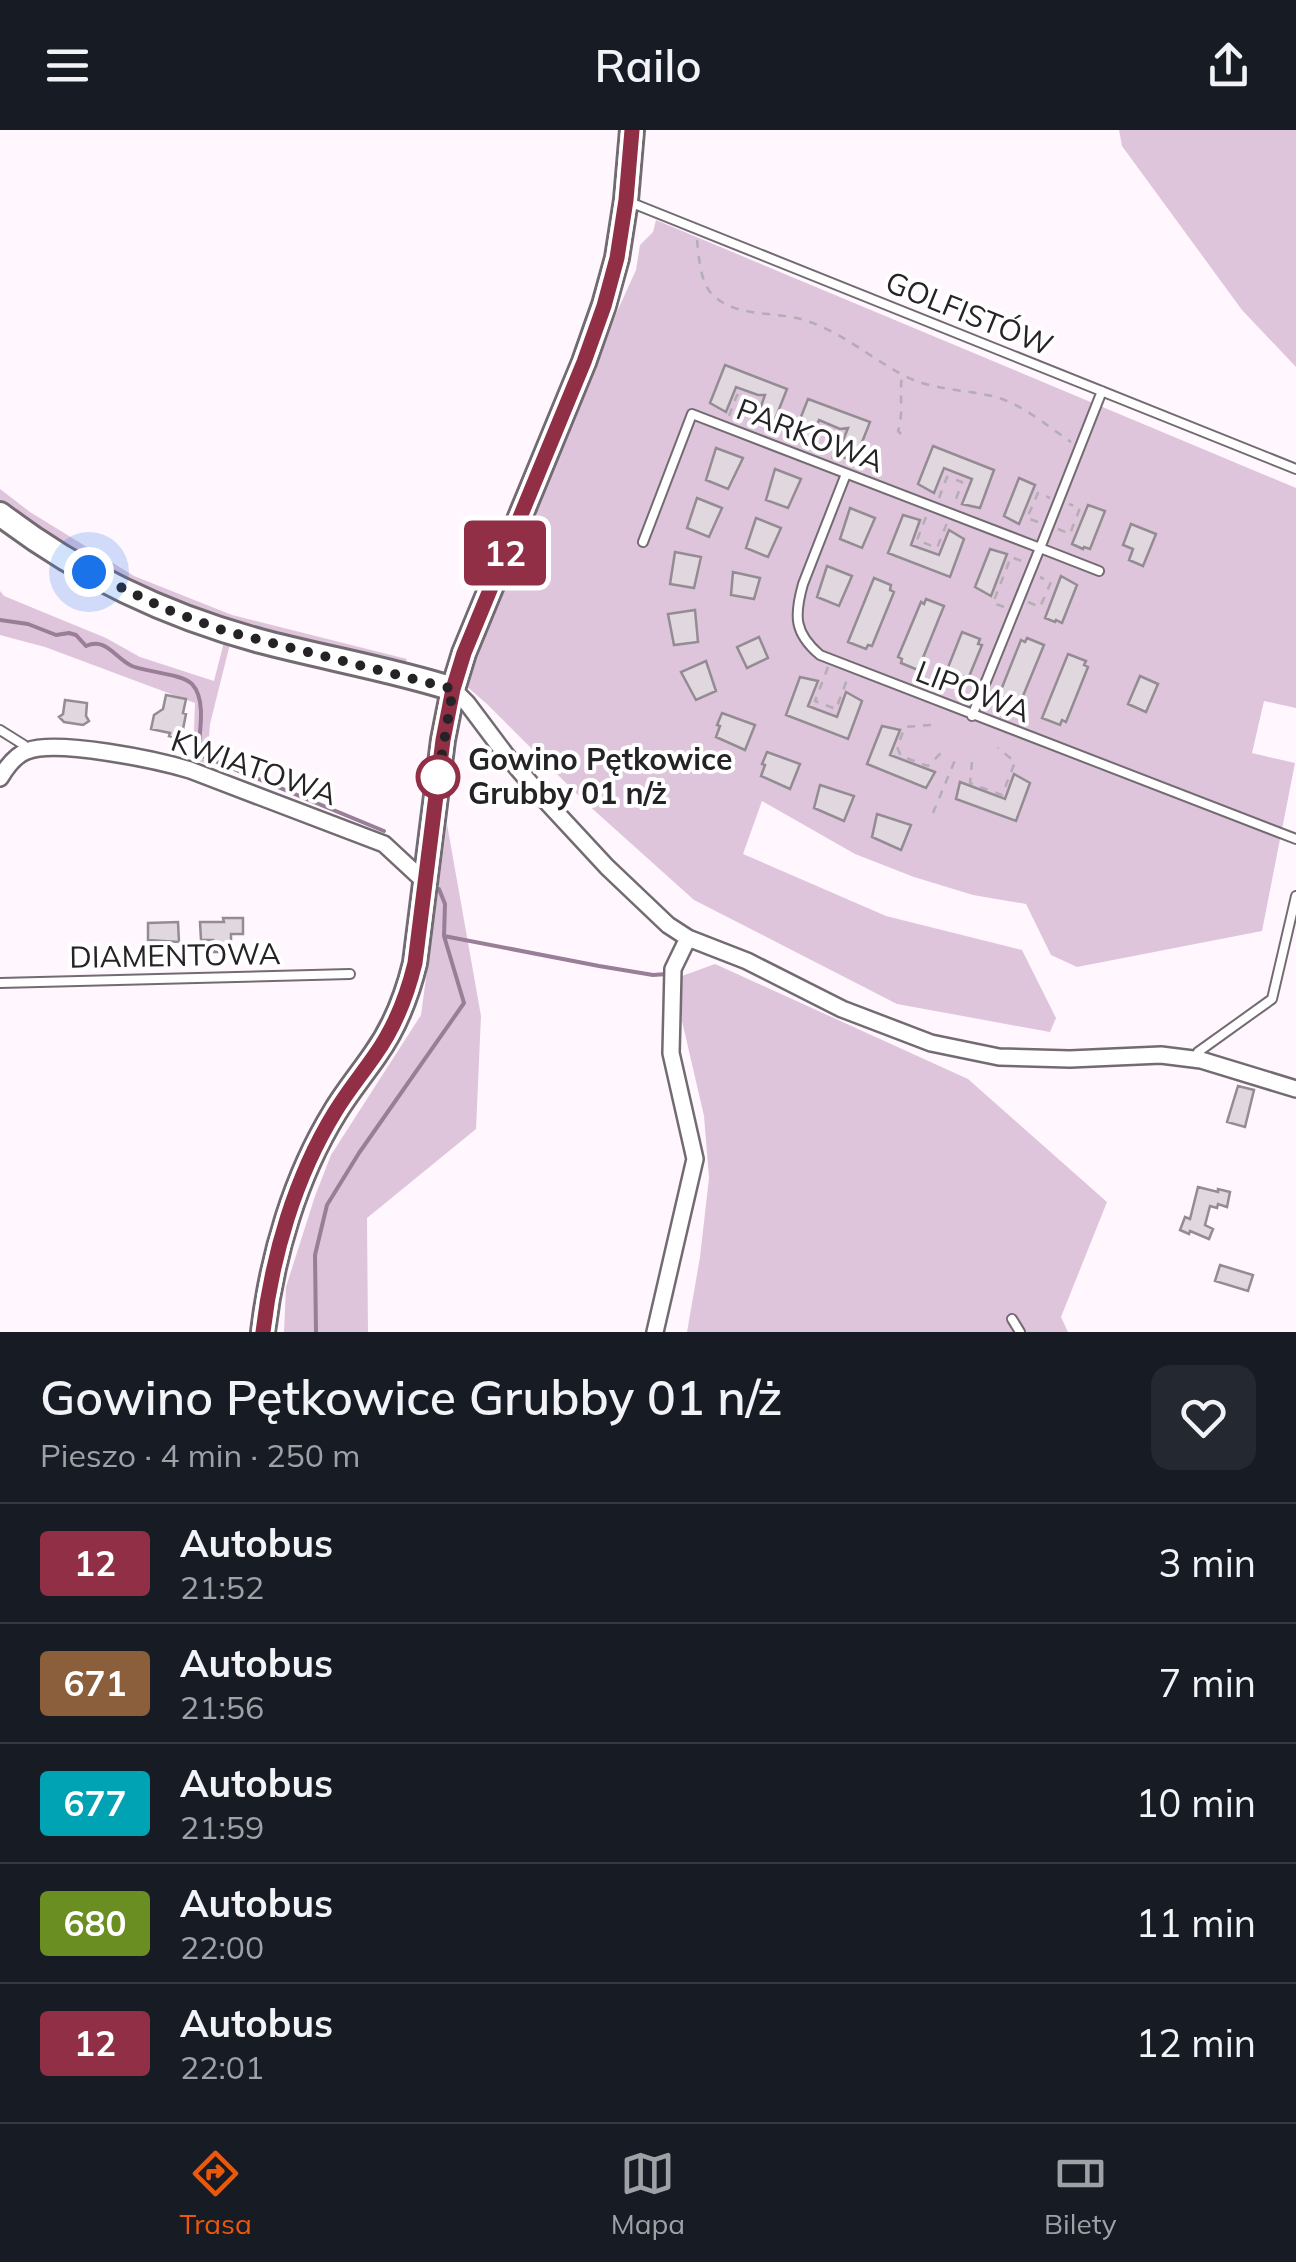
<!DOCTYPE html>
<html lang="pl">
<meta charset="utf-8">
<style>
:root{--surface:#171b24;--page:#242831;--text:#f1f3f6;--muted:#9ea1a6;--line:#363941;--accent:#ea580c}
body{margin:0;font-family:Mulish,sans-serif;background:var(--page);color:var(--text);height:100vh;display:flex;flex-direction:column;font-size:38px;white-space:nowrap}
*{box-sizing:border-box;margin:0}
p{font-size:32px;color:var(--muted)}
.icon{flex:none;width:55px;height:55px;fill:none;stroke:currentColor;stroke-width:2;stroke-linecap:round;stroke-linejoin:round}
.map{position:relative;height:1202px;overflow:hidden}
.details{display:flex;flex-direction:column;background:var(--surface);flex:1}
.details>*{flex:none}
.badge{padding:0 20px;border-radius:8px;font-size:35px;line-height:65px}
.you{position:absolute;width:50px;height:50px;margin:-25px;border:8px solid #fff;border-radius:50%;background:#1a73e8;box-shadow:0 0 0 15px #1a73e833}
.map>.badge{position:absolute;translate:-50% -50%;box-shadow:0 0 0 5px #fff}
.round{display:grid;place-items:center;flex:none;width:105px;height:105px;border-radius:20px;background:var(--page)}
.headline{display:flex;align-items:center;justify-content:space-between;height:170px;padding:0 40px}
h1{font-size:48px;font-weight:600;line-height:75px}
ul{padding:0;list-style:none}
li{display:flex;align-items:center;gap:30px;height:120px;padding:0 40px;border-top:2px solid var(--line)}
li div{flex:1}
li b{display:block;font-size:38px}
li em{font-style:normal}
li .badge{min-width:110px;font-weight:700;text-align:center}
header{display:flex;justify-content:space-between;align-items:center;height:130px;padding:0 40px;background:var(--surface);font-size:45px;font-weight:600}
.dock{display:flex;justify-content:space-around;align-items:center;height:140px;border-top:2px solid var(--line);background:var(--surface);font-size:28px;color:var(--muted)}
.dock a{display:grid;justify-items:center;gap:5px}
.dock .selected{color:var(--accent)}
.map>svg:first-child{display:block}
</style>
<header><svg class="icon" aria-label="menu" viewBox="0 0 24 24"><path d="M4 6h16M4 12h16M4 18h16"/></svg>Railo<svg class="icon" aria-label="share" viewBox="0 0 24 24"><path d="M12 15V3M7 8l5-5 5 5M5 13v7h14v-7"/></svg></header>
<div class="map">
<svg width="1296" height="1202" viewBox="0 0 1296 1202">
<rect width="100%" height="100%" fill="#fff6fe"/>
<path fill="#dec5dc" d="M1119,0H1296V237L1242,180L1122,16Z
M656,90L1296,358V578L1264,571L1252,623L1295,633L1262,801L1077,837L1051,825L1026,774L973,765L914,747L855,724L762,671L743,724L886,786L1022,820L1056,888L1050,902L897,874L694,770L586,673L487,574L465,555L479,513L590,241L636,140L640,115L653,102Z
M0,359L30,382L134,446L232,485L407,529L402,540L309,518L158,470L0,378Z
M0,461L4,466L106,508L140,527L214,551L224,512L230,514L210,594L207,634L193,629L195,573L45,517L0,505Z
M447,694L481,886L476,999L367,1088L368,1202H284L286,1157L315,1066L331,1025L421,885Z
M715,834L968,949L1107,1072L1061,1187L1068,1202H687L700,1127L709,1048L704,986L682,891V846Z"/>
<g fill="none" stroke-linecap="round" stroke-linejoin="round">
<path stroke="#987e96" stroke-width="4" d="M0,490L28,494L56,505L69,503L76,505L86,516C106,507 115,528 132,536C146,542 183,544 192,554C207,570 199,604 198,624L384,701
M444,806L599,836L653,845L667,844
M316,1202L315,1125L327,1075L359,1023L464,873L444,806L445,774L439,759"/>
</g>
<path fill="#e0d7df" stroke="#948c93" stroke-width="2.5" d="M725,235L787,259L772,297L755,293L765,265H758L736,257L726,282L710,273Z
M808,269L870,292L855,330L837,326L848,298L840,299L819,290L809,315L793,307Z
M933,316L994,340L980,378L962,374L972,349L944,338L934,363L918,354Z
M716,318L743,328L728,359L706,350Z
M775,339L801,349L788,378L766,370Z
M1019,348L1035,355L1019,394L1004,386Z
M697,368L722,378L709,407L687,398Z
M1088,375L1105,381L1090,419L1084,417L1083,419L1072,414Z
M850,378L875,388L862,418L840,409Z
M903,385L920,390L911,415L939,425L949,400L964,409L950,447L888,423Z
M756,388L781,398L768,427L746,418Z
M1131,394L1156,404L1143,436L1129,430L1133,419L1123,415Z
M990,419L1007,424L991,466L975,457Z
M675,422L701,427L694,458L670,454Z
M827,436L852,446L839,476L817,467Z
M733,442L760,448L754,469L731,465Z
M1061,446L1077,455L1062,493L1056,490L1055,492L1045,488Z
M874,448L891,455L890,460L894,462L872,516L868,515L866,519L848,512Z
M926,469L944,476L918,540L901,533L902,529L898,527L921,472L924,474Z
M695,480L698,512L674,515L668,484Z
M962,502L980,509L978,514L982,515L968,549L964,547L962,552L945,545Z
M759,507L768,528L747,538L737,517Z
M1027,508L1044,515L1018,578L1001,571L1003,567L999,565L1021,510L1025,512Z
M1068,524L1086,531L1084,535L1088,537L1066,592L1062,590L1060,595L1042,588Z
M706,531L716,561L696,570L681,542Z
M1140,546L1158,554L1146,582L1128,574Z
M800,547L818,551L808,576L837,587L846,562L862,571L848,609L786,585Z
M166,565L186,569L183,583L186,584L181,609L169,606L170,603L151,599L154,585L163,579Z
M65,570L87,573L86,586L89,591L83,595L64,592L59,587L63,584Z
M722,583L755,595L745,620L716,607L720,596L717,595Z
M882,596L900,600L890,625L935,642L926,658L867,634Z
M767,622L800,634L790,659L761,646L765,635L762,634Z
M1014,644L1030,653L1016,691L956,669L960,652L1005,669Z
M820,655L854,666L844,691L814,678Z
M877,684L911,695L901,720L872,707Z
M223,788H243V804H231V822H214L213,810H201L200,792H224Z
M178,792L179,812L148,810V793Z
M1238,956L1254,960L1245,997L1227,992Z
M1198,1057L1218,1062V1059L1230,1062L1227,1077L1218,1074L1217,1078L1210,1076L1205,1095L1213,1099L1209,1109L1190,1101L1189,1104L1180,1100L1185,1087L1190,1089Z
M1220,1135L1253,1145L1248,1161L1215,1151Z"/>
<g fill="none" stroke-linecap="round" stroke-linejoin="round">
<g stroke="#736b72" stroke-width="12">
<path id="lane" d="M627,71L1296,339
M846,344L803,454C794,486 794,503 820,525L1296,709
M643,412L692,284L1040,418L1102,261
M972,586L1040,418L1099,441
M0,600L24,615L27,620
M0,853L350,844
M1195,929L1198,922L1272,869L1296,766
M1012,1189L1020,1202"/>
</g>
<g stroke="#736b72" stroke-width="20">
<path id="street" d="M453,559L467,573L506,625L543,668L607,737L668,795L688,808L747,831L842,879L931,913L999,927L1070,929L1161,925L1201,930L1296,959
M0,648C6,638 15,625 27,621C57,609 157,630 190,640L384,714L425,752
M655,1202L695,1029L671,923L673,839L688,808"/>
</g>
<g stroke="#736b72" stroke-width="28">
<path id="secondary" d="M0,384C77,443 167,486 260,511C324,528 390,539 453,559
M263,1202C272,1126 295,1047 335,982C347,962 362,944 375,925C395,897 407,866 415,833L443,610L453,559L464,523L584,232L604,175L617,128L626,70L632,0"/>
</g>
<path stroke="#b4adb3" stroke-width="2.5" stroke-dasharray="8 8" stroke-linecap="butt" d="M697,110C699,128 700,155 715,167C740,189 780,180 810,192C844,204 871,228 903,245C931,260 961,259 992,266C1021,273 1046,295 1071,312
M729,286L737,265L758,273L750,294
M901,304L898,301C904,283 899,264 902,245
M812,319L820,299L841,306L832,329
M939,368L947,347L962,352L954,375
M926,387L917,410L937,418L947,393
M1038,392L1027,388L1038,363L1050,368
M1058,399L1070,404L1080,378L1069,374
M1028,472L1040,477L1051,452L1040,447
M1004,477L993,473L1011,427L1022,431
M828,537L815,571L836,579L848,547
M931,595L905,597L897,617L901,626L928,636L942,622
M972,632L970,653L1002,665L1015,632L998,618
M933,683L955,630"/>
<use href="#lane" stroke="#fff" stroke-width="8"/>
<use href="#street" stroke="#fff" stroke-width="15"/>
<use href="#secondary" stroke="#fff" stroke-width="22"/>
</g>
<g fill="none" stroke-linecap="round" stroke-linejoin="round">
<g stroke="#fff" stroke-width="22">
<path id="line" d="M263,1202C272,1126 295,1047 335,982C347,962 362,944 375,925C395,897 407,866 415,833L443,610L453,559L464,523L584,232L604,176L617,128L626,70L632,0"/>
</g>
<use href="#line" stroke="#912f46" stroke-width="15"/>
<path stroke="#262326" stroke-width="10" stroke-dasharray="0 18" d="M89,442L168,480L225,501L453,559L438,647"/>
</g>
<circle fill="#fff" stroke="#912f46" stroke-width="5" cx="438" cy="647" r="20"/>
<g text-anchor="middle" stroke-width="8" stroke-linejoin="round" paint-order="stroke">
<g font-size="30" fill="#262326" stroke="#fff">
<text transform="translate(969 184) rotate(22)" y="10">GOLFISTÓW</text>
<text transform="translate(810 306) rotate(21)" y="10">PARKOWA</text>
<text transform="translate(973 562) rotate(21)" y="10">LIPOWA</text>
<text transform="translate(254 638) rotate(19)" y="10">KWIATOWA</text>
<text transform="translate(175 826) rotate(-1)" y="10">DIAMENTOWA</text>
</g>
<g font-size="30" font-weight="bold" fill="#262326" stroke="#fff" text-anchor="start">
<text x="468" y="640">Gowino Pętkowice<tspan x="468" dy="34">Grubby 01 n/ż</tspan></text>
</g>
</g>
</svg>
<div class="you" style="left:89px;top:442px"></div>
<b class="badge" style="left:505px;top:423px;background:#912f46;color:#fff">12</b>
</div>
<section class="details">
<div class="headline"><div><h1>Gowino Pętkowice Grubby 01 n/ż</h1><p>Pieszo · 4 min · 250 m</p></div><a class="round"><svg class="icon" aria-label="heart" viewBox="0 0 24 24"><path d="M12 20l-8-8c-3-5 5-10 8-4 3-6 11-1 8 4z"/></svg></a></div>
<ul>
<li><span class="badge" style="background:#912f46;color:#fff">12</span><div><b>Autobus</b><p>21:52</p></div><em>3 min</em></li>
<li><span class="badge" style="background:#8b5e3c;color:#fff">671</span><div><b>Autobus</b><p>21:56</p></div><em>7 min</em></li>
<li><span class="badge" style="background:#00a3b4;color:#fff">677</span><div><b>Autobus</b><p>21:59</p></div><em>10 min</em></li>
<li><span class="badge" style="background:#6b8e23;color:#fff">680</span><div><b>Autobus</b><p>22:00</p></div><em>11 min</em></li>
<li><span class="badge" style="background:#912f46;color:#fff">12</span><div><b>Autobus</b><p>22:01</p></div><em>12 min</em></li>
</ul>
</section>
<nav class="dock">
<a class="selected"><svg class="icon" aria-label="directions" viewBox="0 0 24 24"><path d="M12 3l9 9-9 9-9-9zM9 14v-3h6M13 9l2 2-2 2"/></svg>Trasa</a>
<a><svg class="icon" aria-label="map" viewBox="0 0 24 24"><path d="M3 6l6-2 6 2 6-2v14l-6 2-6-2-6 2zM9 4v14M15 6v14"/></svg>Mapa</a>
<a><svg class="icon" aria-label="tickets" viewBox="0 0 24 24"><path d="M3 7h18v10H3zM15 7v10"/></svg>Bilety</a>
</nav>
